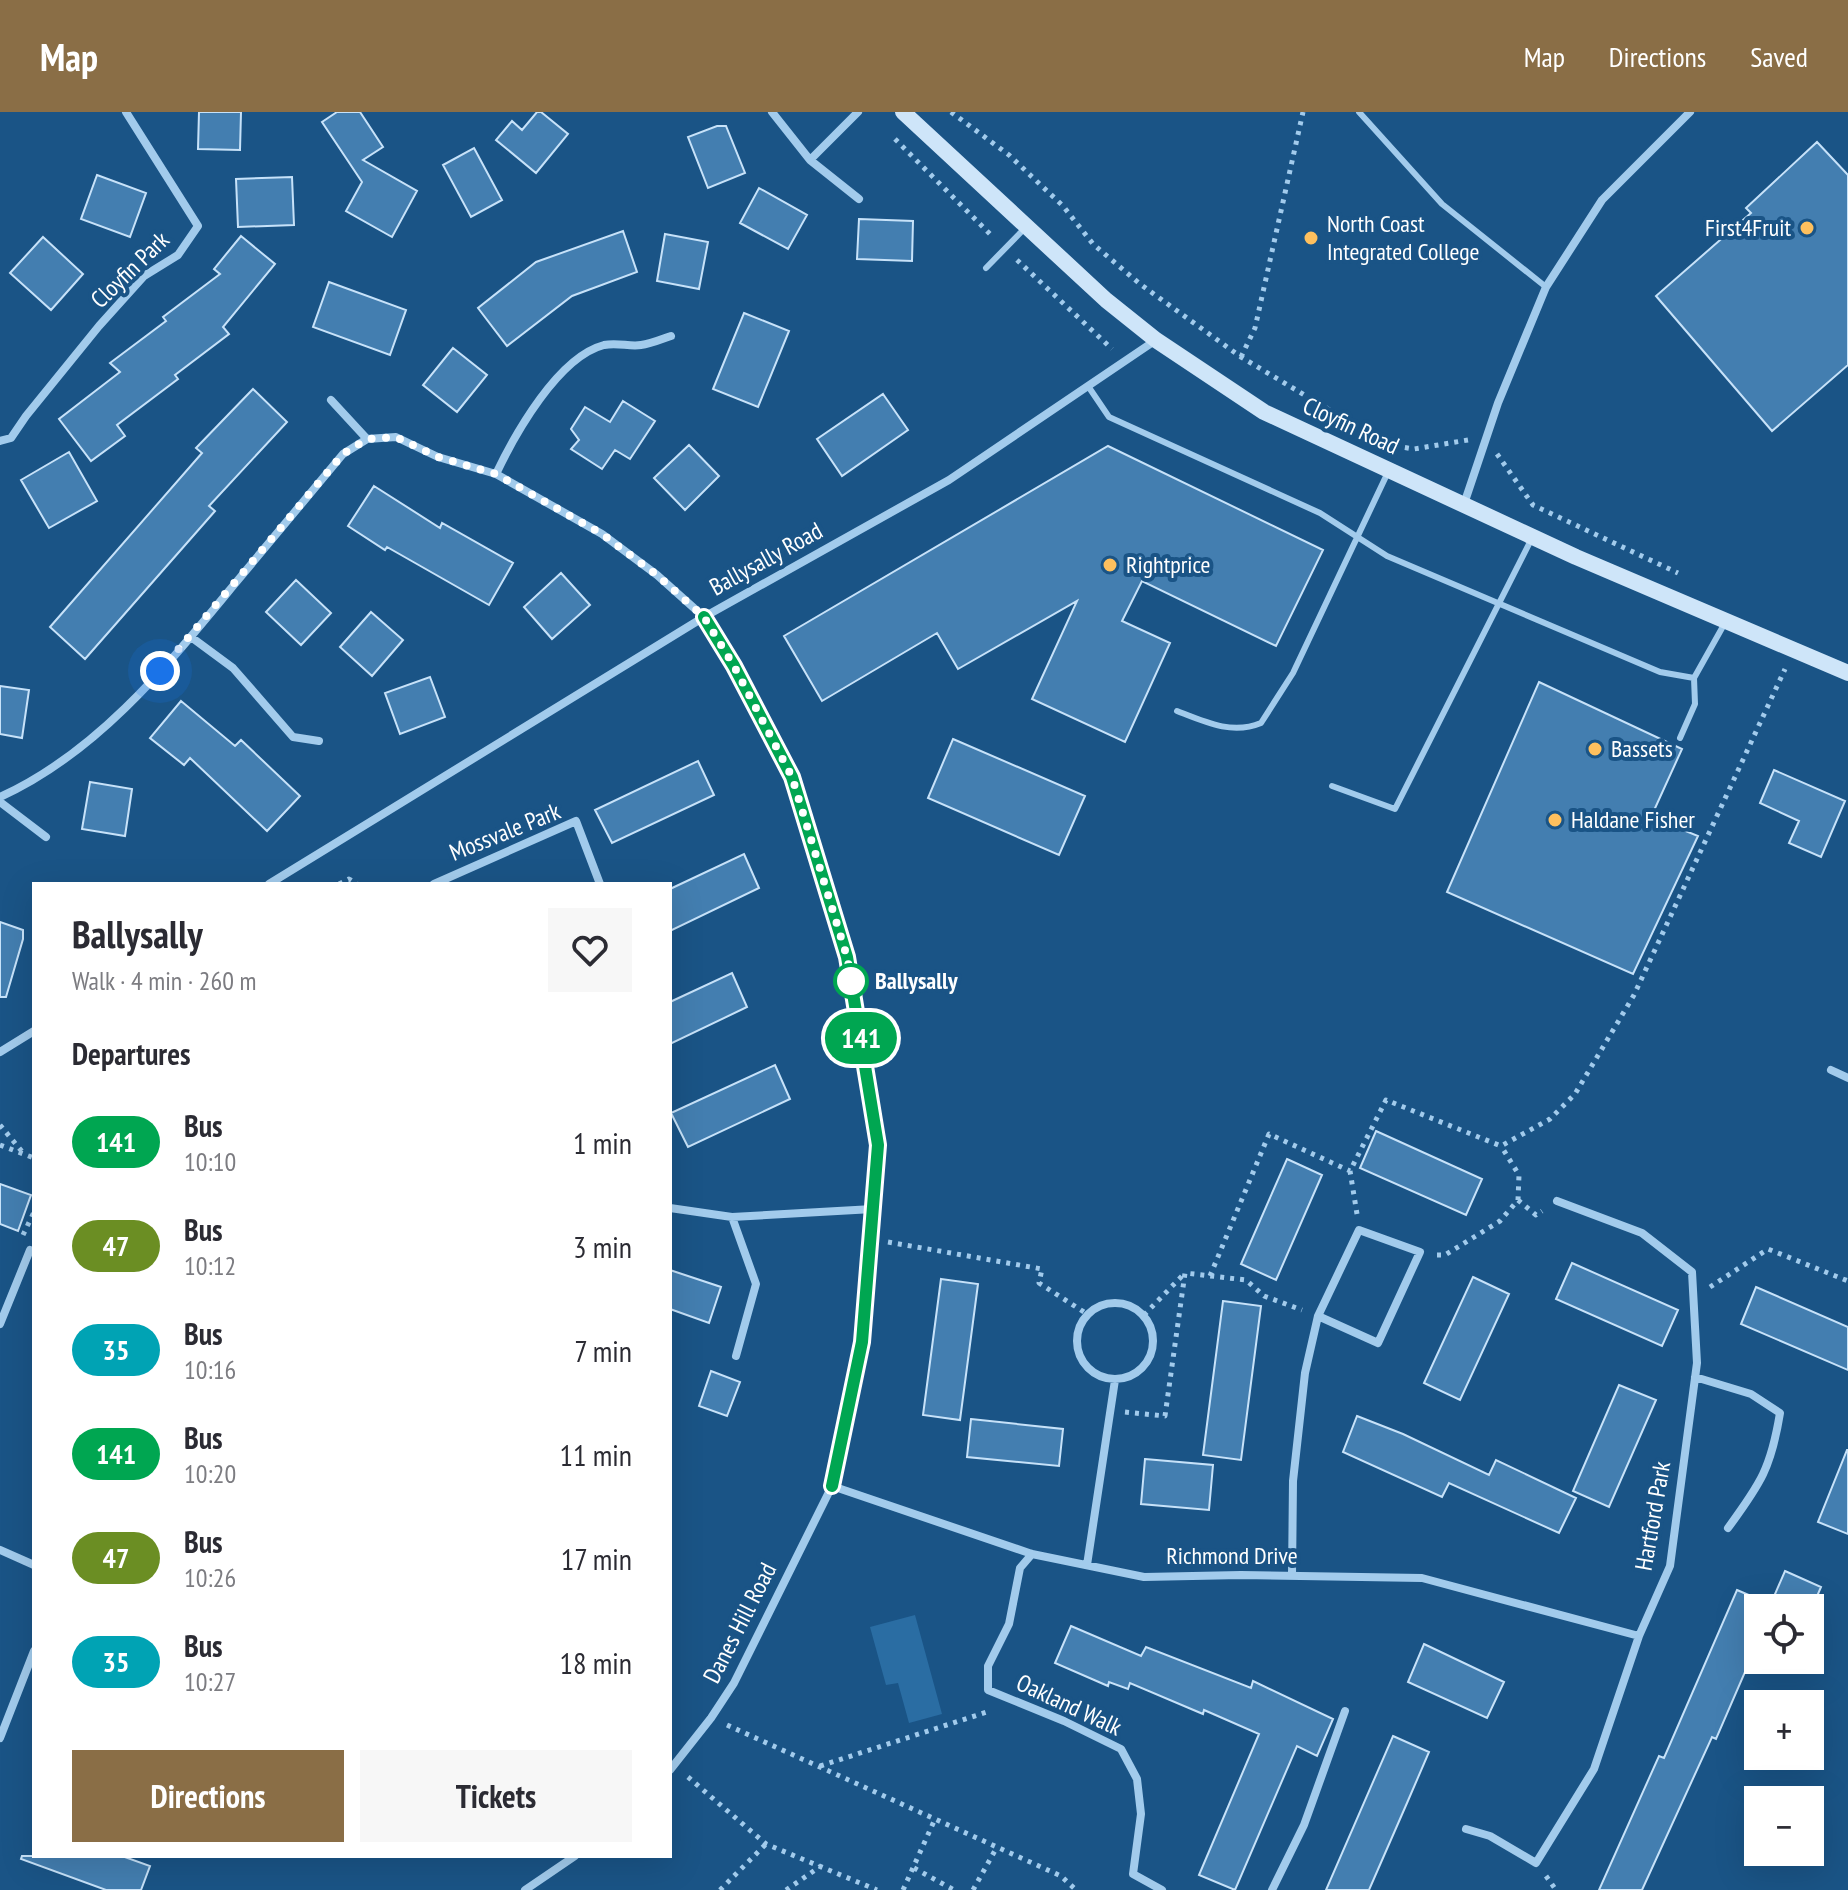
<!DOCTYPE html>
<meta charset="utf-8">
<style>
:root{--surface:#fff;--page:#f7f7f7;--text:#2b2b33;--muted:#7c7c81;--accent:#8a6e46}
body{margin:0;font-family:"PT Sans Narrow",sans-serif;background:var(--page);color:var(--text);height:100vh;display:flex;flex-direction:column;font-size:30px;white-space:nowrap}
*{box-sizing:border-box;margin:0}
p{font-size:26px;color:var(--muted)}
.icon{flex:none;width:44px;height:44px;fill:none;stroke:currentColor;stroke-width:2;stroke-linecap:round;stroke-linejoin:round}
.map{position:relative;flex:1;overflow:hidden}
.side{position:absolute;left:32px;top:770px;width:640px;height:976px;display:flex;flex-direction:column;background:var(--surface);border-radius:0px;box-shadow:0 8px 32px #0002}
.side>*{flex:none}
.badge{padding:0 16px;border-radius:26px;font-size:28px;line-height:52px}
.fabs{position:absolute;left:1744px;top:1482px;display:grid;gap:16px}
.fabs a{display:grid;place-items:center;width:80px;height:80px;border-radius:0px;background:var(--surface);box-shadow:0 8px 32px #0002;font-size:40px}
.you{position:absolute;width:40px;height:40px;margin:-20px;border:6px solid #fff;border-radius:50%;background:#1a73e8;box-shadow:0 0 0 12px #1a73e833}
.map>.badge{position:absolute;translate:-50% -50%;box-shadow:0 0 0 4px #fff}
h2{padding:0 40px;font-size:30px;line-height:72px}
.round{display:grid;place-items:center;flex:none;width:84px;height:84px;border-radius:0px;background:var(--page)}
.summary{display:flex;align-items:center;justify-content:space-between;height:136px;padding:0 40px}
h1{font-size:38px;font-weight:700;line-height:60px}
.primary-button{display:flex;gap:16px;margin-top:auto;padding:16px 40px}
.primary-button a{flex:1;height:92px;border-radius:0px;background:var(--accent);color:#fff;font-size:32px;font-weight:700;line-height:92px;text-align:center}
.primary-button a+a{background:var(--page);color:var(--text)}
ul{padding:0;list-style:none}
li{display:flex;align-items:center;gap:24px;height:104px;padding:0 40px}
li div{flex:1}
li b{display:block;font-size:30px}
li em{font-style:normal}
li .badge{min-width:88px;font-weight:700;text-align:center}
header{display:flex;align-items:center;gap:48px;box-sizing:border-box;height:112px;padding:0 40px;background:var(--accent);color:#fff}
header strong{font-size:38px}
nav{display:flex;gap:44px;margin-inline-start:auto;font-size:28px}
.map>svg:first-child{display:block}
</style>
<header>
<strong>Map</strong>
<nav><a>Map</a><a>Directions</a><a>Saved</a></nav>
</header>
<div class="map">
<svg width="1848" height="1778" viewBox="0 0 1848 1778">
<rect width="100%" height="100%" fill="#1a5486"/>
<path fill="#2a6da3" d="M915,1503L942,1602L909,1611L898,1571L886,1573L870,1515Z"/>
<path fill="#437eb0" stroke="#c7e2f9" stroke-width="2" d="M199,0H241L240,38L198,37Z
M337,0H360L383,35L363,48L417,79L392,125L346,99L362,70L322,10Z
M537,0H541L568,22L536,61L496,28L512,9L522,18Z
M717,14H726L745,61L708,76L688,25Z
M1817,30L1848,63V253L1772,319L1656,184L1751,101L1746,96Z
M474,36L502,88L471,105L443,53Z
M97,63L146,81L130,125L81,107Z
M292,65L294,113L238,115L236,67Z
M759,76L807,103L788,137L740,111Z
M859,107L913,109L912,149L857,147Z
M623,119L637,160L572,184L507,234L478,196L536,150Z
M665,122L708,130L699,177L657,169Z
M241,124L275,152L223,215L229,222L175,263L178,267L117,313L125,324L91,349L59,307L120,260L110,251L166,209L163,205L220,162L214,157Z
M43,125L83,162L51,198L10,161Z
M329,170L406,198L390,243L313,215Z
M744,201L789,219L758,295L713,277Z
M453,236L487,263L457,300L423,273Z
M253,277L287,310L209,394L215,399L85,547L50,515L202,341L196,336Z
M883,282L908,318L842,364L817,327Z
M623,289L655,309L630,347L615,338L602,357L571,337L579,328L571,317L585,295L610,310Z
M689,333L719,364L685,398L654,366Z
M1108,334L1323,438L1276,534L1142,469L1122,509L1170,531L1125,630L1032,587L1077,489L958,557L937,521L822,589L784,524Z
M69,340L97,389L49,416L21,368Z
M374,374L440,416L442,411L513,451L489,493L387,435L385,438L348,414Z
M561,461L590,493L552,527L524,495Z
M296,468L331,501L301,533L266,500Z
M371,500L403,528L372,564L340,535Z
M430,565L445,605L400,622L385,581Z
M1539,570L1682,637L1651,705L1698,724L1633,862L1447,780Z
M0,574L29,578L22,626L0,622Z
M181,589L235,634L241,628L300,684L267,719L190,646L184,653L150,626Z
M953,627L1085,684L1059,743L928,686Z
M698,649L714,683L612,731L595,698Z
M1774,658L1845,689L1821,745L1789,731L1799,709L1760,691Z
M90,670L132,677L125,724L82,717Z
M744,742L759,776L670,819V777Z
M0,810L23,818V827L6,885H0Z
M732,861L747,895L670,932V890Z
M775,953L790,987L688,1035L671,1001Z
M1376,1019L1482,1067L1466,1103L1360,1056Z
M1287,1047L1322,1063L1276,1168L1241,1152Z
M0,1072L31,1083L18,1119L0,1112Z
M1572,1151L1678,1198L1662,1234L1556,1187Z
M670,1158L721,1175L709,1211L670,1197Z
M1473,1165L1509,1182L1460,1288L1424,1271Z
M941,1167L978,1172L960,1308L923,1303Z
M1756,1175L1848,1215V1258L1741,1212Z
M1223,1189L1261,1194L1241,1348L1203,1343Z
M711,1259L740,1270L727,1304L699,1294Z
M1619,1273L1656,1288L1609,1395L1573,1379Z
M1357,1304L1403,1322L1489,1363L1496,1348L1576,1386L1559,1421L1449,1371L1442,1385L1343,1340Z
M971,1307L1063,1317L1059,1354L967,1345Z
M1847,1338H1848V1422L1818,1410Z
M1145,1347L1213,1353L1209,1398L1141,1392Z
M1785,1459L1821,1475L1812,1496H1769Z
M1737,1478L1758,1487V1530L1716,1627L1712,1625L1642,1778H1599L1659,1644L1664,1646Z
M1071,1514L1141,1544L1146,1535L1251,1576L1253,1569L1333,1607L1317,1644L1297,1634L1235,1778L1199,1763L1259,1622L1204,1598L1203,1602L1130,1571L1128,1577L1109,1570L1108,1574L1055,1551Z
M1424,1532L1504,1570L1487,1606L1408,1570Z
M1393,1624L1429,1640L1407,1691L1369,1778H1326Z
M22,1744H122L150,1754L141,1778H106L21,1747Z"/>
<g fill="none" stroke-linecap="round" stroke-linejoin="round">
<path stroke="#a2cbec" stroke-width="5" stroke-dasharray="4 6" stroke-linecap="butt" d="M951,0L1009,43L1063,94L1093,132L1140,172L1241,245L1368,321
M895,27L993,125
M1017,148L1112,237
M1241,245L1255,216L1303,0
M1395,334L1414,337L1468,328
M1497,342L1533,393L1678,461
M339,772L349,767L357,772
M0,1013L24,1042
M0,1033L34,1046
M1518,1088L1536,1103L1542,1099
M1357,1102L1350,1059L1386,988L1501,1034L1550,1007L1575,982L1634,883L1785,557
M23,1123L34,1100
M888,1130L1042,1157L1039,1171L1087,1202
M1437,1143H1445L1500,1109L1518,1088L1519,1063L1501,1034
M1210,1164L1269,1022L1350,1059
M1710,1175L1768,1137L1848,1169
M1144,1203L1184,1162
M1125,1300L1165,1304L1185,1161L1246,1168L1264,1184L1302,1198
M727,1613L1061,1764L1076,1778
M820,1654L990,1599
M688,1665L766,1732L877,1778
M914,1756L954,1778
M1546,1764L1556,1778
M720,1778L766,1732
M786,1778L821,1754
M903,1778L935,1707
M973,1778L997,1735"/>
<path stroke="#a2cbec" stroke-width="6" d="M1359,0L1442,92L1546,175
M986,156L1026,115
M1088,274L1109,305L1320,401L1387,444L1660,560L1694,566
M1177,599C1205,610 1232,623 1261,611L1293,561L1389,358
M1680,626L1695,592L1694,566L1726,509
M1332,674L1395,697L1531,428"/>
<path stroke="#a2cbec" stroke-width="8" d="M772,0L810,48L859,87
M810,48L858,0
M331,288L367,327
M0,329L11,326L26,304L99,214L144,164L178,143L198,114L126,0
M496,362C515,322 558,245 604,233C618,230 629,235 641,233C651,232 662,227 671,224
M1464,392L1498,291L1546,175L1602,88L1690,0
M191,525L233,556L293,625L319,629
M0,685C97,641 167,554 233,474C270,430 306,386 343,342L367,327L396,325L438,345L496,362L602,422L657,463L704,505L734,554L792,665L847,845L878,1033L862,1230L832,1374L734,1571L711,1606L670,1658
M0,690L46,725
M269,772L704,505L949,368L1156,228
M434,772L576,709L600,772
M0,940L34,919
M1831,958L1848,966
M670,1096L732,1105L873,1097
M732,1105L756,1172L736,1244
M1077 1229a38 38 0 1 1 76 0a38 38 0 1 1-76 0Z
M0,1212L30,1138
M1695,1265L1751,1282L1780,1301C1771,1356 1761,1371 1728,1416
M832,1374L1032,1442L1144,1465L1241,1463L1422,1466L1639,1524
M0,1438L34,1453
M1032,1442L1020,1456L1009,1512L988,1554V1578L1064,1609L1121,1637L1137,1667L1141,1702L1133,1762L1162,1778
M1087,1453L1115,1268
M1292,1464L1293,1369L1305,1261L1318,1204L1359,1118L1420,1140L1378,1231L1318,1204
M0,1626L34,1539
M1466,1717L1490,1724L1536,1751L1594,1657L1639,1524L1670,1454L1697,1251L1692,1160L1642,1121L1557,1089
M525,1778L575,1744
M1272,1778L1304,1713L1345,1599"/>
<path stroke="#cee5f9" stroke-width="16" d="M903,0L1106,188L1156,228L1264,300L1576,445L1848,561"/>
</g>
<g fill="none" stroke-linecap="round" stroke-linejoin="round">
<g stroke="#fff" stroke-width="18">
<path id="line" d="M704,505L734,554L792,665L847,845L878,1033L862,1230L832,1374"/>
</g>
<use href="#line" stroke="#00a651" stroke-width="12"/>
<path stroke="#fff" stroke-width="8" stroke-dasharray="0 14.4" d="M160,559L343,342L367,327L396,325L438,345L496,362L602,422L657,463L704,505L734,554L792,665L847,845L853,877L851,869"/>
</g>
<g fill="#fec05e" stroke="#1a5486" stroke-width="3">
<circle cx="1807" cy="116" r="8"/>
<circle cx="1311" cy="126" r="8"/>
<circle cx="1110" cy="453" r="8"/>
<circle cx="1595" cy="637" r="8"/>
<circle cx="1555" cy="708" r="8"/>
</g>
<circle fill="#fff" stroke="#00a651" stroke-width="4" cx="851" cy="869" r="16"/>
<g text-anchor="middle" stroke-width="8" stroke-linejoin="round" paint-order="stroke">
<g font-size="24" fill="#fff" stroke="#1a5486" text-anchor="start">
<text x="1327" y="120">North Coast<tspan x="1327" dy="28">Integrated College</tspan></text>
<text x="1791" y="124" text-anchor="end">First4Fruit</text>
<text x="1126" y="461">Rightprice</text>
<text x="1611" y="645">Bassets</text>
<text x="1571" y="716">Haldane Fisher</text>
</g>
<g font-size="24" fill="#fff" stroke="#1a5486">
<text transform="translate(130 158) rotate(-44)" y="8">Cloyfin Park</text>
<text transform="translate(1351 314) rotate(25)" y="8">Cloyfin Road</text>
<text transform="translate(766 447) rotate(-29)" y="8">Ballysally Road</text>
<text transform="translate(505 720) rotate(-22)" y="8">Mossvale Park</text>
<text transform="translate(1653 1404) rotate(-80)" y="8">Hartford Park</text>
<text x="1232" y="1452">Richmond Drive</text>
<text transform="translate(740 1511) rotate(-63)" y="8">Danes Hill Road</text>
<text transform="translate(1069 1593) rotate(25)" y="8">Oakland Walk</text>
</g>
<g font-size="24" font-weight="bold" fill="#fff" stroke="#1a5486" text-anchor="start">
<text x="875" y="877">Ballysally</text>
</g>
</g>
</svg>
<div class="fabs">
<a><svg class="icon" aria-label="locate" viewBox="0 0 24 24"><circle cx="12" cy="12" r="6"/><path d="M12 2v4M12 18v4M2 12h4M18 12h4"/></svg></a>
<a>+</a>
<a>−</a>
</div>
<div class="you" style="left:160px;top:559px"></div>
<b class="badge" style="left:861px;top:926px;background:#00a651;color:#fff">141</b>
<section class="side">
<div class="summary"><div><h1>Ballysally</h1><p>Walk · 4 min · 260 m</p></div><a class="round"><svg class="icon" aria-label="heart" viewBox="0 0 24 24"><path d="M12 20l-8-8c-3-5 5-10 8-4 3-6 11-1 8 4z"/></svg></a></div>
<h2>Departures</h2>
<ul>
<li><span class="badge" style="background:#00a651;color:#fff">141</span><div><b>Bus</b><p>10:10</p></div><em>1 min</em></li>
<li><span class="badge" style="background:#6b8e23;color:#fff">47</span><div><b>Bus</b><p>10:12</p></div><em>3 min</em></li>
<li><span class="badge" style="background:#00a3b4;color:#fff">35</span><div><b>Bus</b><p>10:16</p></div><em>7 min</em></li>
<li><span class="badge" style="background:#00a651;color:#fff">141</span><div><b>Bus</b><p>10:20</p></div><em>11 min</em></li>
<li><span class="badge" style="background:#6b8e23;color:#fff">47</span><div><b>Bus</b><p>10:26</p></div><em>17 min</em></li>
<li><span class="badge" style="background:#00a3b4;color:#fff">35</span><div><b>Bus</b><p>10:27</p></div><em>18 min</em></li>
</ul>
<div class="primary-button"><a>Directions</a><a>Tickets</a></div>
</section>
</div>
